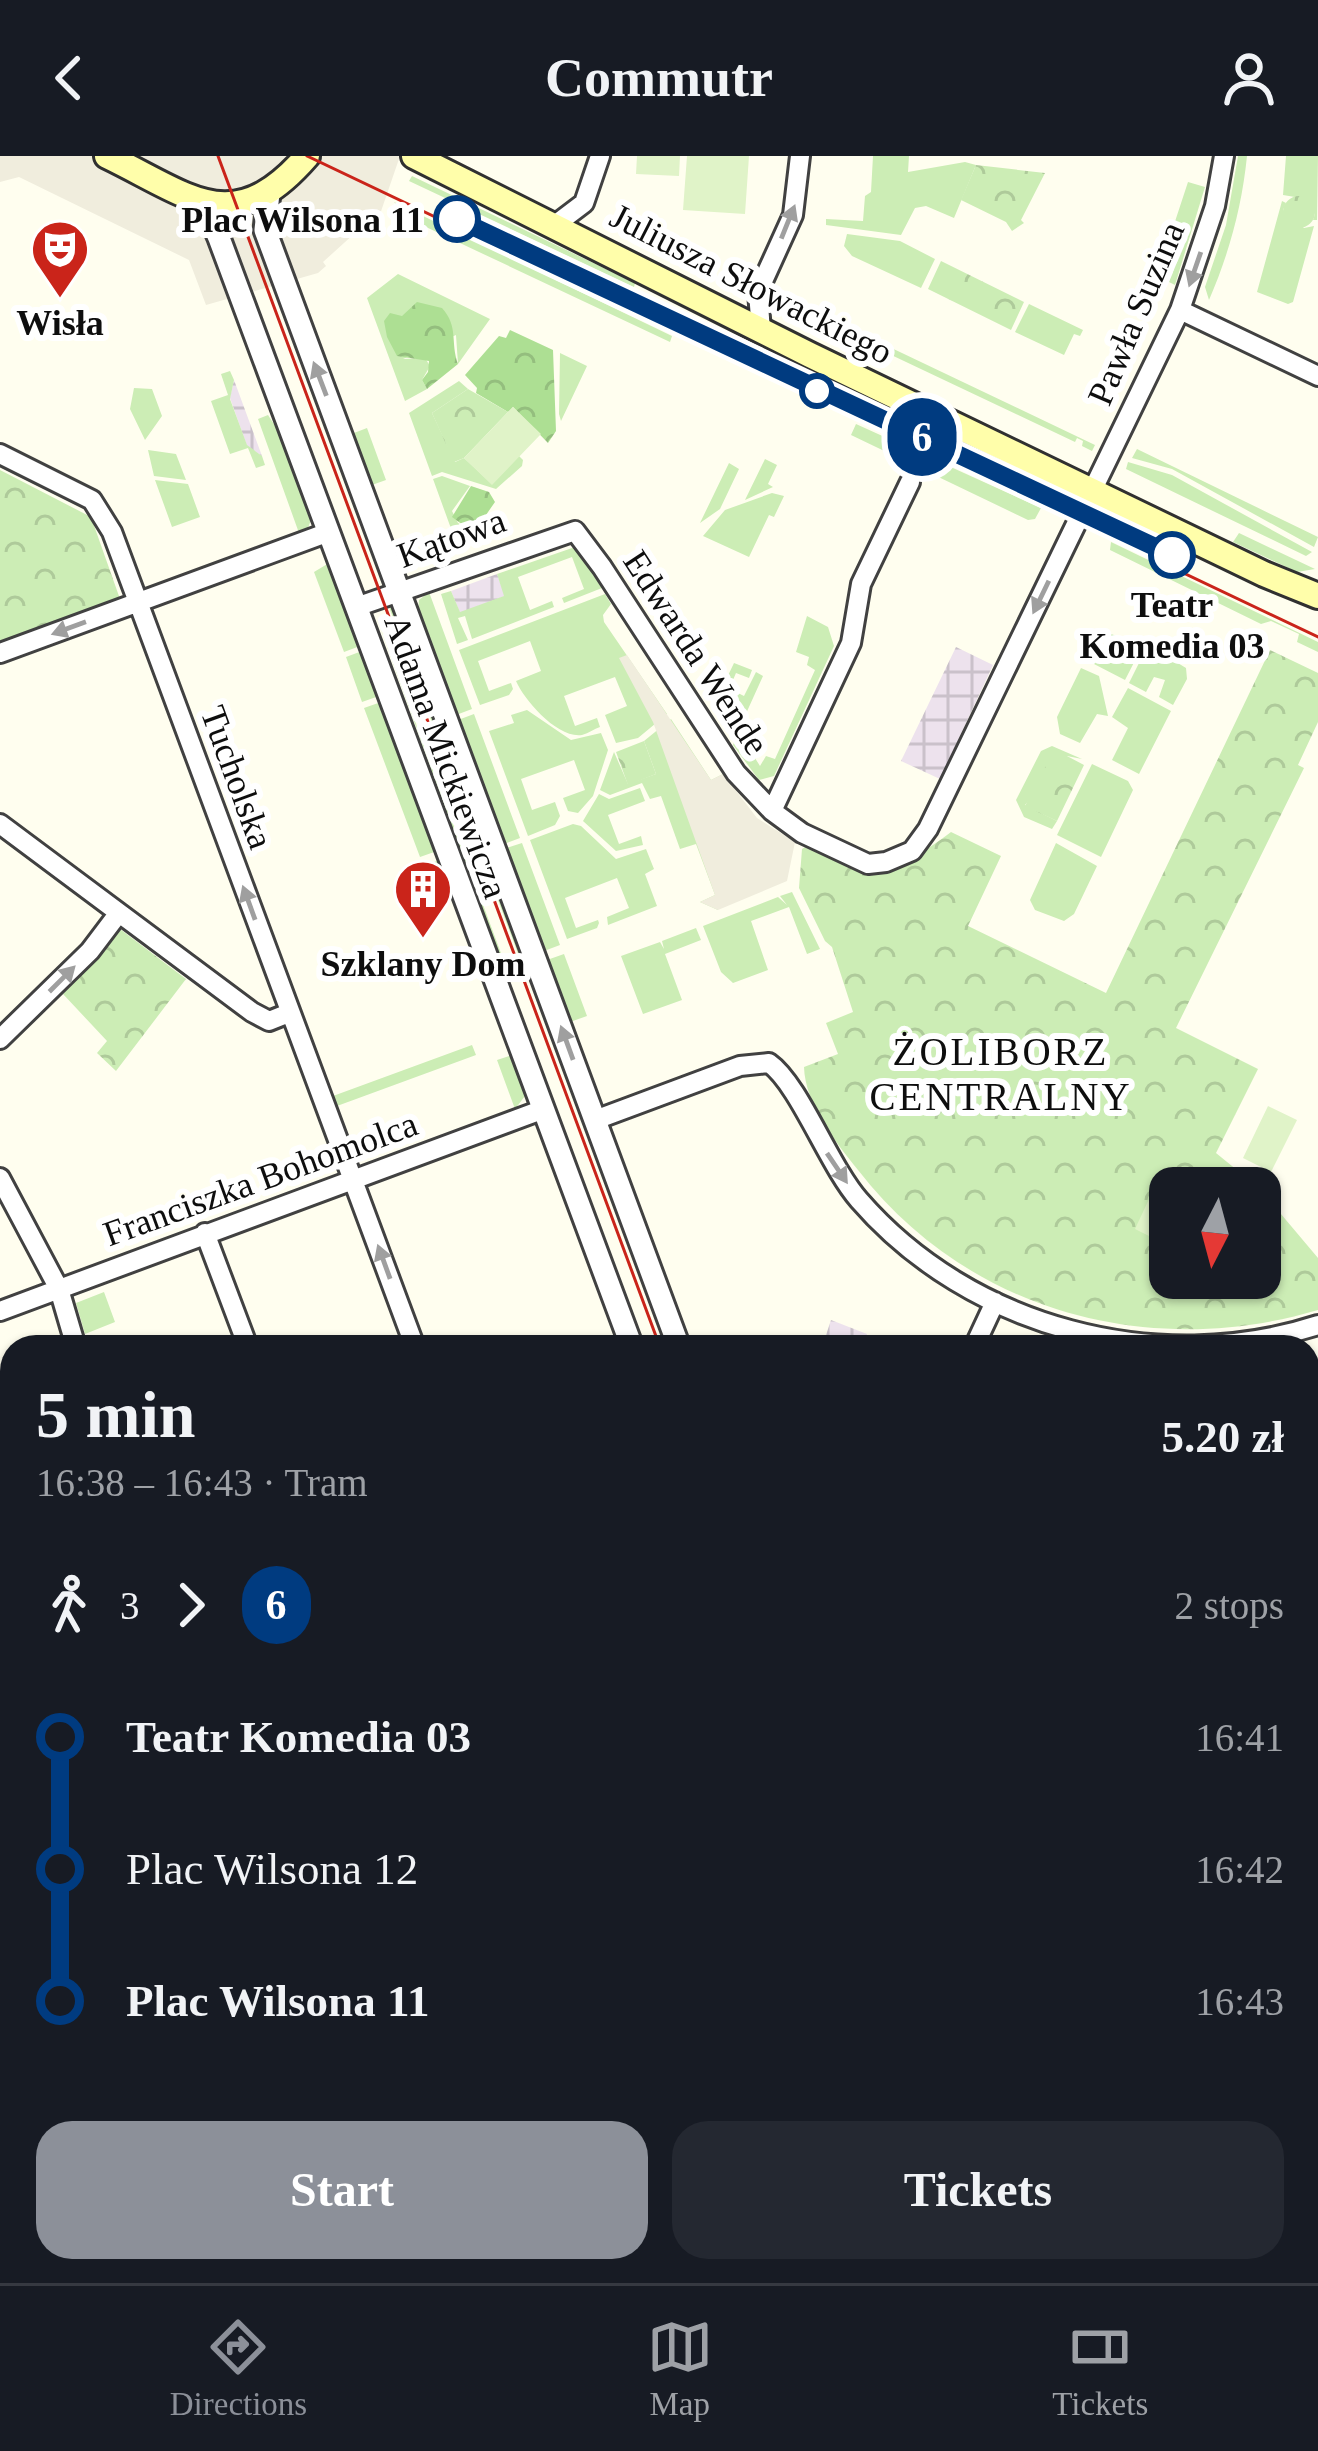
<!DOCTYPE html>
<meta charset="utf-8">
<style>
:root{--surface:#171b24;--page:#242831;--text:#f1f3f6;--muted:#9ea1a6;--line:#363941;--accent:#8c9099}
body{margin:0;font-family:"Times New Roman",serif;background:var(--page);color:var(--text);height:100vh;display:flex;flex-direction:column;font-size:45px;white-space:nowrap}
*{box-sizing:border-box;margin:0}
p{font-size:39px;color:var(--muted)}
.icon{flex:none;width:66px;height:66px;fill:none;stroke:currentColor;stroke-width:2;stroke-linecap:round;stroke-linejoin:round}
.map{position:relative;flex:1;overflow:hidden}
.details{position:absolute;left:0px;top:1179px;width:1320px;height:948px;display:flex;flex-direction:column;background:var(--surface);border-radius:36px 36px 0 0;box-shadow:0 3px 9px #0004}
.details>*{flex:none}
.badge{padding:0 24px;border-radius:39px;font-size:42px;line-height:78px}
.needle{width:78px;rotate:186deg}
.buttons{position:absolute;left:1149px;top:1011px;display:grid;gap:24px}
.buttons a{display:grid;place-items:center;width:132px;height:132px;border-radius:24px;background:var(--surface);box-shadow:0 3px 9px #0004;font-size:60px}
.map>.badge{position:absolute;translate:-50% -50%;box-shadow:0 0 0 6px #fff}
.legs{display:flex;align-items:center;gap:18px;height:132px;padding:0 36px;font-size:39px}
.legs p{margin-inline-start:auto}
.overview{display:flex;align-items:center;justify-content:space-between;height:204px;padding:0 36px}
h1{font-size:66px;font-weight:800;line-height:90px}
.cta{display:flex;gap:24px;margin-top:auto;padding:24px 36px}
.cta a{flex:1;height:138px;border-radius:36px;background:var(--accent);color:#fff;font-size:48px;font-weight:800;line-height:138px;text-align:center}
.cta a+a{background:var(--page);color:var(--text)}
ul{padding:0 36px;list-style:none}
li{display:flex;align-items:center;gap:42px;height:132px;font-size:45px}
li i{display:grid;place-items:center;width:18px;height:100%;margin:0 15px;background:currentColor}
li i::after{content:'';width:30px;height:30px;margin:-15px;border:9px solid;border-radius:50%;background:var(--surface)}
li p{margin-inline-start:auto}
li:first-child i{background:linear-gradient(#0000 50%,currentColor 0)}
li:last-child i{background:linear-gradient(currentColor 50%,#0000 0)}
header{display:flex;justify-content:space-between;align-items:center;height:156px;padding:0 36px;background:var(--surface);font-size:54px;font-weight:800}
.tab-bar{display:flex;justify-content:space-around;align-items:center;height:168px;border-top:3px solid var(--line);background:var(--surface);font-size:33px;color:var(--muted)}
.tab-bar a{display:grid;justify-items:center;gap:6px}
.tab-bar .on{color:var(--accent)}
.map>svg:first-child{display:block}
</style>
<header><svg class="icon" aria-label="back" viewBox="0 0 24 24"><path d="M15 5l-7 7 7 7"/></svg>Commutr<svg class="icon" aria-label="person" viewBox="0 0 24 24"><circle cx="12" cy="8" r="4"/><path d="M4 21q1-7 8-7t8 7"/></svg></header>
<div class="map">
<svg width="1318" height="2127" viewBox="0 0 1318 2127">
<defs>
<pattern id="industrial-grid" width="8" height="8" patternUnits="userSpaceOnUse" patternTransform="scale(3)"><rect width="8" height="8" fill="#ede2ed"/><path d="M0 4h8M4 0v8" fill="none" stroke="#cac1ca"/></pattern>
<pattern id="forest-crowns" width="20" height="18" patternUnits="userSpaceOnUse" patternTransform="scale(3)"><rect width="20" height="18" fill="#addf93"/><path d="M2 6a3 3 0 1 1 6 0M12 15a3 3 0 1 1 6 0" fill="none" stroke="#94be7e"/></pattern>
<pattern id="park-crowns" width="20" height="18" patternUnits="userSpaceOnUse" patternTransform="scale(3)"><rect width="20" height="18" fill="#ccedb5"/><path d="M2 6a3 3 0 1 1 6 0M12 15a3 3 0 1 1 6 0" fill="none" stroke="#aeca9a"/></pattern>
</defs>
<rect width="100%" height="100%" fill="#fffeef"/>
<path fill="url(#industrial-grid)" d="M234,224L262,300L247,290L230,242Z
M497,418L505,440L460,457L451,435Z
M956,491L993,509L940,623L901,605Z
M831,1164L867,1178L862,1191H822Z"/>
<path fill="#ccedb5" d="M873,0H909L908,16L965,6L976,9L954,62L926,50L915,52L901,79L826,69V63L863,65L865,40L871,36Z
M1238,0H1247C1242,50 1229,98 1209,144L1205,131L1226,69Z
M1286,0H1318L1317,64H1313L1315,58L1295,41L1283,39Z
M412,20L635,127L634,131L409,25Z
M1188,26L1205,31L1175,129L1169,126L1174,109L1162,105Z
M1282,45L1286,47L1283,54L1304,72L1314,70L1293,146L1288,148L1257,136Z
M394,46L672,180L670,186L409,63Z
M847,78L900,85L935,103L921,132L852,100L844,90Z
M398,118L490,163L458,208L456,179L403,203L425,202L430,210L422,224L427,233L405,245L367,142Z
M776,137L1095,289L1092,295L1082,290L1083,285L1077,282L1075,286L773,143Z
M1029,148L1083,174L1080,180L1074,178L1064,199L1015,176Z
M560,197L587,210L561,265L559,258Z
M230,215L234,224L230,243L247,289L262,300L265,309L256,312L248,292L230,298L211,245L228,239L221,218Z
M459,225L468,233L432,257L455,306L464,302L492,328L519,300L523,304L522,310L496,333L442,316L432,320L409,257Z
M825,226L849,232L1052,327L1048,335L822,234Z
M134,232L152,233L162,260L145,284L130,253Z
M268,259L281,279L312,361L308,372L299,377L258,263Z
M856,268L1041,352L1035,363L1028,364L851,279Z
M367,272L386,324L369,330L354,277Z
M1137,293L1318,381L1314,391L1172,313L1132,302Z
M148,294L176,298L186,324L154,320Z
M765,303L777,309L768,328L773,331L745,344Z
M1128,306L1172,319L1312,396L1306,400L1126,313Z
M729,307L739,313L720,353L700,367Z
M442,320L470,330L452,355L458,367L467,372L470,385L457,389L433,323Z
M155,324L188,328L200,361L172,371Z
M772,337L784,340L774,361L769,359L749,401L703,380L725,354Z
M1239,377L1315,413L1297,416L1233,386Z
M1111,386L1318,486V496L1297,486L1299,478L1271,465L1261,468L1110,394Z
M575,391L602,432L564,447L562,442L584,433L572,401L518,421L530,454L552,445L554,451L472,483L465,460L458,462L468,484L457,488L441,438L451,435L460,456L504,440L497,418Z
M329,407L360,490L344,496L314,416Z
M429,436L472,553L456,559L418,456L419,444Z
M605,438L611,448L603,459L604,466L667,558L638,582L616,587L605,559L627,550L615,521L564,540L575,570L597,562L600,571C594,573 589,577 582,579C558,583 524,544 516,525L541,515L530,485L478,505L489,535L511,527L513,533L509,539L480,549L459,494Z
M392,450L523,802L520,803L389,451Z
M376,460L505,808L502,809Z
M807,460L828,471L834,490L774,620L759,624L733,589L738,575L760,610L766,600L775,603L815,514L807,509L809,501L796,496Z
M1111,478L1143,489L1125,524L1094,508Z
M1148,489L1186,512L1187,523L1173,549L1159,541L1165,524L1154,521L1146,536L1129,527Z
M362,495L379,540L362,546L346,501Z
M734,507L752,514L749,522L736,517L733,524L736,526L732,534L744,540L756,516L763,520L744,562L723,530Z
M1081,512L1099,520L1108,560L1097,558L1080,587L1060,578L1057,561Z
M1128,532L1171,555L1139,618L1112,604L1128,572L1112,561Z
M381,546L437,695L420,701L364,552Z
M527,554L571,584L601,577L608,594L593,640L578,657L568,655L563,642L585,634L574,604L521,623L532,654L555,646L560,660L555,669L528,680L489,575L514,567L511,559Z
M474,558L520,682L504,688L458,564Z
M671,563L711,624L723,618L718,754L700,746L715,739L696,688L680,693L661,640L650,643L642,627L610,639L600,634L614,596L628,628L656,618L644,585Z
M1052,590L1082,603L1067,600L1025,649L1057,665L1052,673L1024,661L1016,644L1041,595Z
M1092,608L1128,625L1133,634L1101,701L1057,679Z
M640,632L645,645L608,659L619,688L641,680L643,689L616,695L583,665L599,638L609,643Z
M573,668L581,670L616,703L646,693L654,713L645,718L657,750L608,769L607,761L629,752L617,722L565,742L576,772L598,764L599,767L597,772L567,783L530,684Z
M522,687L560,789L544,795L506,692Z
M1056,687L1097,710L1074,758L1064,765L1035,754L1030,744Z
M440,704L452,736L442,740L433,736L426,718L431,707Z
M792,736L820,793L807,798L789,751L751,765L768,814L733,827L721,816L703,770L778,741L787,749L780,740Z
M696,772L701,784L665,798L682,844L643,858L621,800L660,786L664,793L662,785Z
M564,798L587,860L570,866L547,804Z
M472,889L476,899L337,950L333,940Z
M512,899L525,940L515,953L497,904Z
M104,1136L115,1166L85,1178L76,1147Z
M0,1576L12,1582V1683L0,1687Z
M794,2115H862L863,2127H795Z"/>
<path fill="url(#forest-crowns)" d="M417,146L442,152C459,171 450,186 458,208L427,233L422,224L428,216L429,205L397,200L387,181L384,165L390,157L402,160Z
M510,174L553,194L556,275L548,287L513,251L508,256L476,237L477,232L465,219L499,180L506,182Z
M471,330L489,336L495,346L479,369L490,374L488,377L470,385L467,372L452,361Z"/>
<path fill="url(#park-crowns)" d="M976,9L1045,17L1021,64L1024,67L1012,75L1006,66L961,44Z
M1283 56a16 16 0 1 1 32 0a16 16 0 1 1-32 0Z
M941,105L1024,146L1011,174L928,133Z
M468,233L508,256L464,302L454,306L432,257Z
M0,314L91,361L120,443L0,489Z
M1270,494L1318,517V566L1298,609L1304,612L1176,872L1258,913L1216,997L1259,1032H1170V1122H1260V1033L1318,1102V1154C1149,1204 968,1156 858,1014C835,985 805,948 804,911L838,898L826,867L853,856L832,791L825,785L799,732L802,693L807,690C823,697 844,712 862,714C896,717 927,694 951,676L1001,700L968,770L1106,837Z
M644,585L656,618L628,629L616,596Z
M1051,600H1067L1084,609L1057,665L1025,650Z
M120,773L186,823L116,915L97,897L107,885L63,838Z"/>
<path fill="#e0f3c8" d="M637,0H680L679,20L636,18Z
M687,0H749L745,58L683,54Z
M513,251L541,278L492,329L464,302Z
M1268,950L1297,964L1271,1016L1243,1002Z
M1150,1041L1170,1051V1072L1163,1087L1135,1073Z
M0,1719L12,1759V2115H370L380,2127H0Z"/>
<path fill="#f0eddd" d="M0,0H400L378,64L370,71L365,68L323,106L326,110L318,117L206,149L189,104L19,21L0,26Z
M627,499L711,624L723,618L757,662L795,686L787,725L718,754L700,746L715,739L653,566L619,502Z"/>
<g fill="none" stroke-linecap="round" stroke-linejoin="round">
<g stroke="#414141" stroke-width="24">
<path id="minor" d="M555,69L584,47L600,0
M1180,154L1318,220
M761,175L758,136L793,59L800,0
M0,298L92,344L112,376L415,1191
M356,451L575,375L602,411L736,617L772,655L802,677L868,708L886,706L912,695L928,673L1180,154L1215,50L1224,0
M0,497L329,376
M772,655L851,487L861,428L910,326
M0,668L252,856L269,865L289,857
M0,883L90,795L118,758
M595,964L740,910L769,907C799,928 829,1010 859,1044C970,1172 1158,1221 1318,1169
M0,1022L59,1133L76,1191
M205,1077L248,1191
M0,1155L544,953
M974,1191L995,1146
M1308,1375L1318,1374
M1308,1469L1318,1466
M1308,1654L1318,1649
M1308,1698L1318,1705"/>
</g>
<g stroke="#414141" stroke-width="27">
<path id="tertiary" d="M269,37L265,74L679,1191
M187,39L213,68L219,82L632,1191
M1308,1419L1318,1414
M976,2115L980,2127
M1025,2115L1030,2127
M454,2127L468,2115"/>
</g>
<g stroke="#303030" stroke-width="30">
<path id="secondary" d="M107,0C190,40 233,85 307,0
M414,0L810,199L1264,418L1318,440"/>
</g>
<use href="#minor" stroke="#fff" stroke-width="18"/>
<use href="#tertiary" stroke="#fff" stroke-width="21"/>
<use href="#secondary" stroke="#fffeaa" stroke-width="24"/>
<path stroke="#ca241a" stroke-width="3" d="M218,0L660,1191
M307,0L1318,481"/>
</g>
<defs><path id="oneway-solid" d="M-6-.8H1V-3.2L6.5 0L1 3.2V.8H-6Z" transform="scale(3)"/></defs>
<g fill="#9f9f9f">
<use href="#oneway-solid" transform="translate(788 66) rotate(-68)"/>
<use href="#oneway-solid" transform="translate(1195 113) rotate(109)"/>
<use href="#oneway-solid" transform="translate(320 223) rotate(-111)"/>
<use href="#oneway-solid" transform="translate(1041 441) rotate(116)"/>
<use href="#oneway-solid" transform="translate(69 472) rotate(160)"/>
<use href="#oneway-solid" transform="translate(249 747) rotate(-110)"/>
<use href="#oneway-solid" transform="translate(62 823) rotate(-45)"/>
<use href="#oneway-solid" transform="translate(567 887) rotate(-110)"/>
<use href="#oneway-solid" transform="translate(837 1012) rotate(56)"/>
<use href="#oneway-solid" transform="translate(384 1106) rotate(-110)"/>
</g>
<g fill="none" stroke-linecap="round" stroke-linejoin="round">
<g stroke="#fff" stroke-width="27">
<path id="line-1" d="M457,63L1172,399"/>
</g>
<use href="#line-1" stroke="#003b80" stroke-width="18"/>
</g>
<defs>
<g id="theatre-pin" transform="scale(3)"><path d="M0 17L-7.5 6A9.5 9.5 0 1 1 7.5 6Z" fill="#ca241a" stroke="#fff"/><path d="M-5-5.5Q0-4 5-5.5V0Q5 5 0 6Q-5 5-5 0ZM-3.3-2.5H-1v1.5H-3.3ZM1-2.5H3.3v1.5H1ZM-2.8 1Q0 5.5 2.8 1Z" fill="#fff"/></g>
<g id="building-pin" transform="scale(3)"><path d="M0 17L-7.5 6A9.5 9.5 0 1 1 7.5 6Z" fill="#ca241a" stroke="#fff"/><path d="M-4-6H4V6H1V3H-1V6H-4ZM-2.5-4.3h1.7v1.8h-1.7ZM.8-4.3h1.7v1.8H.8ZM-2.5-1h1.7V.8h-1.7ZM.8-1h1.7V.8H.8Z" fill="#fff"/></g>
</defs>
<g fill-rule="evenodd">
<use href="#theatre-pin" x="60" y="93"/>
<use href="#building-pin" x="423" y="733"/>
</g>
<g fill="#fff" stroke="#003b80" stroke-width="6">
<circle cx="457" cy="63" r="21"/>
<circle cx="817" cy="235" r="15"/>
<circle cx="1172" cy="399" r="21"/>
</g>
<g text-anchor="middle" stroke-width="12" stroke-linejoin="round" paint-order="stroke">
<g font-size="36" font-weight="bold" fill="#0e0e0e" stroke="#fff" text-anchor="end">
<text x="424" y="76">Plac Wilsona 11</text>
<text x="1172" y="461" text-anchor="middle">Teatr<tspan x="1172" dy="41">Komedia 03</tspan></text>
</g>
<g font-size="36" fill="#0e0e0e" stroke="#fff">
<text transform="translate(752 127) rotate(27)" y="13">Juliusza Słowackiego</text>
<text transform="translate(1135 157) rotate(-67)" y="13">Pawła Suzina</text>
<text transform="translate(451 381) rotate(-20)" y="13">Kątowa</text>
<text transform="translate(697 496) rotate(57)" y="13">Edwarda Wende</text>
<text transform="translate(447 600) rotate(70)" y="13">Adama Mickiewicza</text>
<text transform="translate(238 621) rotate(70)" y="13">Tucholska</text>
<text transform="translate(260 1022) rotate(-20)" y="13">Franciszka Bohomolca</text>
</g>
<g font-size="36" font-weight="bold" fill="#0e0e0e" stroke="#fff">
<text x="60" y="179">Wisła</text>
<text x="423" y="820">Szklany Dom</text>
</g>
<g font-size="39" letter-spacing="3" fill="#0e0e0e" stroke="#fff">
<text x="1001" y="909">ŻOLIBORZ<tspan x="1001" dy="45">CENTRALNY</tspan></text>
</g>
</g>
</svg>
<div class="buttons">
<a><svg class="needle" viewBox="-14 -14 28 28"><path d="M0-13l5 13h-10z" fill="#e53935"/><path d="M0 13l5-13h-10z" fill="#9ea1a6"/></svg></a>
</div>
<b class="badge" style="left:922px;top:281px;background:#003b80;color:#fff">6</b>
<section class="details">
<div class="overview"><div><h1>5 min</h1><p>16:38 – 16:43 · Tram</p></div><b>5.20 zł</b></div>
<div class="legs"><svg class="icon" aria-label="walk" viewBox="0 0 24 24"><circle cx="13" cy="4" r="2"/><path d="M13 8l-2 6 4 7M11 14l-3 7M7 12l3-4h3l4 4"/></svg>3<svg class="icon" aria-label="forward" viewBox="0 0 24 24"><path d="M9 5l7 7-7 7"/></svg><b class="badge" style="background:#003b80;color:#fff">6</b><p>2 stops</p></div>
<ul>
<li><i style="color:#003b80"></i><b>Teatr Komedia 03</b><p>16:41</p></li>
<li><i style="color:#003b80"></i><span>Plac Wilsona 12</span><p>16:42</p></li>
<li><i style="color:#003b80"></i><b>Plac Wilsona 11</b><p>16:43</p></li>
</ul>
<div class="cta"><a>Start</a><a>Tickets</a></div>
</section>
</div>
<nav class="tab-bar">
<a class="on"><svg class="icon" aria-label="directions" viewBox="0 0 24 24"><path d="M12 3l9 9-9 9-9-9zM9 14v-3h6M13 9l2 2-2 2"/></svg>Directions</a>
<a><svg class="icon" aria-label="map" viewBox="0 0 24 24"><path d="M3 6l6-2 6 2 6-2v14l-6 2-6-2-6 2zM9 4v14M15 6v14"/></svg>Map</a>
<a><svg class="icon" aria-label="tickets" viewBox="0 0 24 24"><path d="M3 7h18v10H3zM15 7v10"/></svg>Tickets</a>
</nav>
